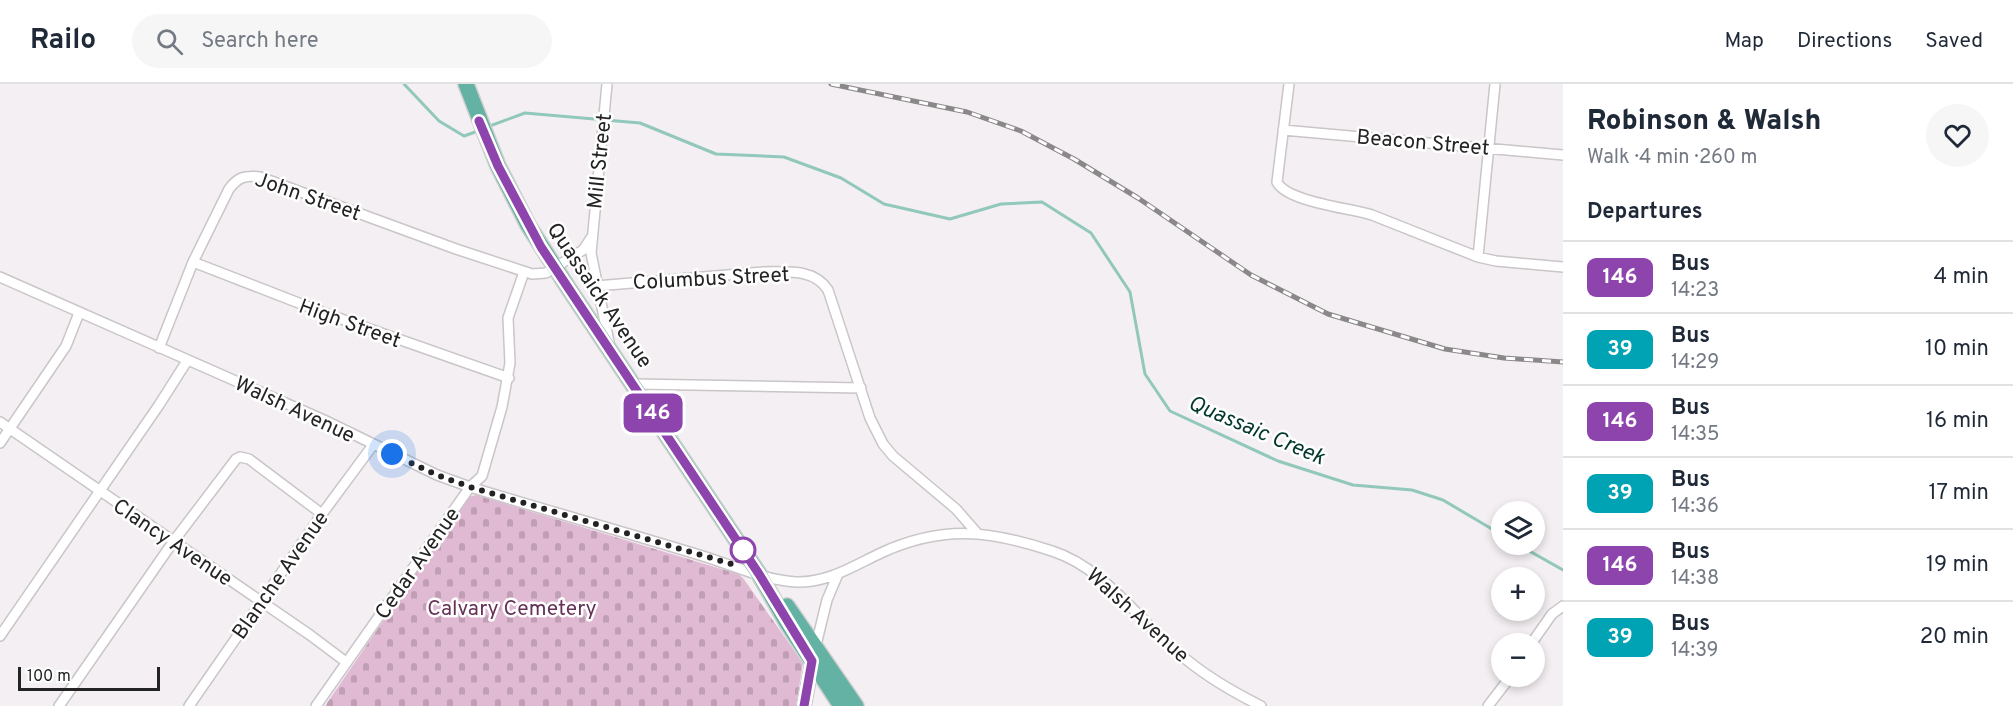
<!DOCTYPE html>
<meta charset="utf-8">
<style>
:root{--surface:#fff;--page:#f6f6f7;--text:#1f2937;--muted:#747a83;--line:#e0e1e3}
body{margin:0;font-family:Overpass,sans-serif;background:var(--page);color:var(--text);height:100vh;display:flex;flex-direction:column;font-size:22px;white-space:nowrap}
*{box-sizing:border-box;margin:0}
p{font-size:20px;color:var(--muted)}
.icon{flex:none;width:33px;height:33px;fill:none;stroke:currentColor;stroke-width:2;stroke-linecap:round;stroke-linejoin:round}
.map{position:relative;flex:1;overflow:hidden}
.details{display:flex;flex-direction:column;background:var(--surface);width:450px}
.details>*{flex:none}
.badge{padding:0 12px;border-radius:9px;font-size:21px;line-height:39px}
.controls{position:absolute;left:1491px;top:417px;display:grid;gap:12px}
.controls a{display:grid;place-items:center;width:54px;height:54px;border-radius:50%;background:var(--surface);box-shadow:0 3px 9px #0003;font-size:30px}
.scale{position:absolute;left:18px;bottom:15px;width:142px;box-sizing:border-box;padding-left:6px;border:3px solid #242323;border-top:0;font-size:16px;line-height:21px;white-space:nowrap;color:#242323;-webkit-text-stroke:4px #fffefe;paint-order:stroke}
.you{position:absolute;width:30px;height:30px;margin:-15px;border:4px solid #fff;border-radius:50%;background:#1a73e8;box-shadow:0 0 0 9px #1a73e833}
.map>.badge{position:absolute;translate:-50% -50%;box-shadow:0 0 0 3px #fff}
h2{padding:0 24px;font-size:22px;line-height:54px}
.round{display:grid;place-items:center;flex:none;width:63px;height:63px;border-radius:32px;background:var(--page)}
.overview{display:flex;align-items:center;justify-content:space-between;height:102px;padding:0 24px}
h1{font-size:28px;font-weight:800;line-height:45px}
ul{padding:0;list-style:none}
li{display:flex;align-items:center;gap:18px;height:72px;padding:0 24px;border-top:2px solid var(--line)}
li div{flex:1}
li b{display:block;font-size:22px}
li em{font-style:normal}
li .badge{min-width:66px;font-weight:700;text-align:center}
header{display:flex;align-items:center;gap:36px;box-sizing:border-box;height:84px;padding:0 30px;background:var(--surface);border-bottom:2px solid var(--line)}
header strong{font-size:28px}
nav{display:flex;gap:33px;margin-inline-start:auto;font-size:21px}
.search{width:420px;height:54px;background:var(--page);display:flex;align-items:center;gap:15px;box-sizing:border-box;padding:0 21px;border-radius:33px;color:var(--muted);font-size:22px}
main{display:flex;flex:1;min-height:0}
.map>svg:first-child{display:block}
</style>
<header>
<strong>Railo</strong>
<div class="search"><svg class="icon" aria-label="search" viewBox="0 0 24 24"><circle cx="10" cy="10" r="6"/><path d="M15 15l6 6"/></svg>Search here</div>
<nav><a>Map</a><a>Directions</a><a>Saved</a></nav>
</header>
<main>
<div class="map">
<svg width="1563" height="622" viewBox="0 0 1563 622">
<defs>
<pattern id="cemetery-stones" width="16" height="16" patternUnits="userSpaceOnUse" patternTransform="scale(1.5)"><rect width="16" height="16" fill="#e0b9d3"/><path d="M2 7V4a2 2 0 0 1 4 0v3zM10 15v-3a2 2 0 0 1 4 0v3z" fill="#c09fb5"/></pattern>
</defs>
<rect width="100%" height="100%" fill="#f4eff2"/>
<path fill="url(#cemetery-stones)" d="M476,411L738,490L743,494L803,579L796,622H325L468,413Z"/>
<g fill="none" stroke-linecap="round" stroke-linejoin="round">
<path stroke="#91c8bb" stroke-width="3" d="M404,0L439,37L464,52L478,47
M487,43L525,29L640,39L716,70L784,73L841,94L884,120L950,135L1001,120L1042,118L1091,149L1130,208L1145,290L1170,327L1278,377L1353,401L1412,406L1443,416L1502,451
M1517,460L1563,486"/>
<g stroke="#c9c5c8" stroke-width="12">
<path id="minor" d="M607,0L591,169L609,258
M1289,0L1277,98C1287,118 1350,124 1372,131L1478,173L1496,177L1563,183
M1283,46L1563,71
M1478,173L1495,0
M193,178L327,230L509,294
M0,193L324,336L437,391L470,403C545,426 621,447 696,470C728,479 762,496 796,498C828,499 853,482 881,469C942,441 989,446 1052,467C1105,484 1139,537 1181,571C1205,592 1233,608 1261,622
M596,202L763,188C786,188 814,184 828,206L870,334L883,360L893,372L956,425L977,449
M159,264L193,178L229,105C238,93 245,91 260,93L456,165L532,190L546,189L583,166L591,154
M634,300L861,304
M0,338L310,551L346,578
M0,359L66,262L79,229
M0,552L159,321L187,277
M1531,560L1552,530L1563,522
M816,561L827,516L838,490
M59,622L173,458L236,375L240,373L249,375L322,430
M189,622L322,430L373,361
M316,622L470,403L482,392L502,323L510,279L508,234L524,188
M1488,622L1511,592"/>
</g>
<g stroke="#c9c5c8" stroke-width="16">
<path id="secondary" d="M804,622L814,569"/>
</g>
<g stroke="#cfcfcf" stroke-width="18">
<path id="trunk" d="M466,0L498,82L528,141L567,202L759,490L787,539L841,622
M787,522L856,622"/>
</g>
<use href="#minor" stroke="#fff" stroke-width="9"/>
<use href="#secondary" stroke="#fff" stroke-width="14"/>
<use href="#trunk" stroke="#64b2a3" stroke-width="15"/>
<g stroke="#8b888a" stroke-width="5">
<path id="rail" d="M831,0L967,28L1021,47L1074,75L1138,114L1251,191L1328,230L1445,265L1504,274L1563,278"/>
</g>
<use href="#rail" stroke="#fffefe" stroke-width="3" stroke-dasharray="9" stroke-linecap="butt"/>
</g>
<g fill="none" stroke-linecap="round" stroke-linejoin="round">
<g stroke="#fff" stroke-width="14">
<path id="line" d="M479,37L498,82L541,163L759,490L812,577L804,622"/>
</g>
<use href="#line" stroke="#8e44ad" stroke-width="9"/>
<path stroke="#242323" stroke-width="6" stroke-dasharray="0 10.8" d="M392,370L437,391L470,403L735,481L743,466"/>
</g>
<circle fill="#fff" stroke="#8e44ad" stroke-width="3" cx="743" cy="466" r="12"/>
<g text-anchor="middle" stroke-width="5" stroke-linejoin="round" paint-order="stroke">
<g font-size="21" fill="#242323" stroke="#fffefe">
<text transform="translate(1423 58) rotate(5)" y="7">Beacon Street</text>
<text transform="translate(599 77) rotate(-84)" y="7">Mill Street</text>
<text transform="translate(308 112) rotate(19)" y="7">John Street</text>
<text transform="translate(711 194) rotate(-3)" y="7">Columbus Street</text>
<text transform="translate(600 211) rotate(56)" y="7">Quassaick Avenue</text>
<text transform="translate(350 239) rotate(20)" y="7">High Street</text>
<text transform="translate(295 325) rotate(25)" y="7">Walsh Avenue</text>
<text transform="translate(173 458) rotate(34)" y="7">Clancy Avenue</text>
<text transform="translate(417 479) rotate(-55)" y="7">Cedar Avenue</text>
<text transform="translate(280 491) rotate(-55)" y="7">Blanche Avenue</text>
<text transform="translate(1138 531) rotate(42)" y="7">Walsh Avenue</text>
</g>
<g font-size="21" fill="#653156" stroke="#fffefe">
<text x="512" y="531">Calvary Cemetery</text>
</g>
<g font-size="22" font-style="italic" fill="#02372e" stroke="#fffefe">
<text transform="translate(1257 345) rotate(23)" y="8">Quassaic Creek</text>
</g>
</g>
</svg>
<div class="controls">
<a><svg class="icon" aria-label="layers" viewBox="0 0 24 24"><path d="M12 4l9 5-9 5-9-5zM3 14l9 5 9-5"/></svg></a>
<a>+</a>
<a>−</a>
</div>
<div class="scale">100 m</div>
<div class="you" style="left:392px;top:370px"></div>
<b class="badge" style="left:653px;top:329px;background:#8e44ad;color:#fff">146</b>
</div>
<section class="details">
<div class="overview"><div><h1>Robinson &amp; Walsh</h1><p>Walk · 4 min · 260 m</p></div><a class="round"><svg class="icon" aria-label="heart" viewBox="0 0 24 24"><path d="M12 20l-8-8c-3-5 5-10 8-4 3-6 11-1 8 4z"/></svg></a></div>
<h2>Departures</h2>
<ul>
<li><span class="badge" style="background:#8e44ad;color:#fff">146</span><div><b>Bus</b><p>14:23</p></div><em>4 min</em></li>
<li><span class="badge" style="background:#00a3b4;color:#fff">39</span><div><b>Bus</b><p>14:29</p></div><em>10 min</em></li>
<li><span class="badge" style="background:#8e44ad;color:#fff">146</span><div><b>Bus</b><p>14:35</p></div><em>16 min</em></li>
<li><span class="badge" style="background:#00a3b4;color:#fff">39</span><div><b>Bus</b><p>14:36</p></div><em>17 min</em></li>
<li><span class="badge" style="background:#8e44ad;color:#fff">146</span><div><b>Bus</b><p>14:38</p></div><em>19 min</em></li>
<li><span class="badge" style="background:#00a3b4;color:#fff">39</span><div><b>Bus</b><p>14:39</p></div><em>20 min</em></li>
</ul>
</section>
</main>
